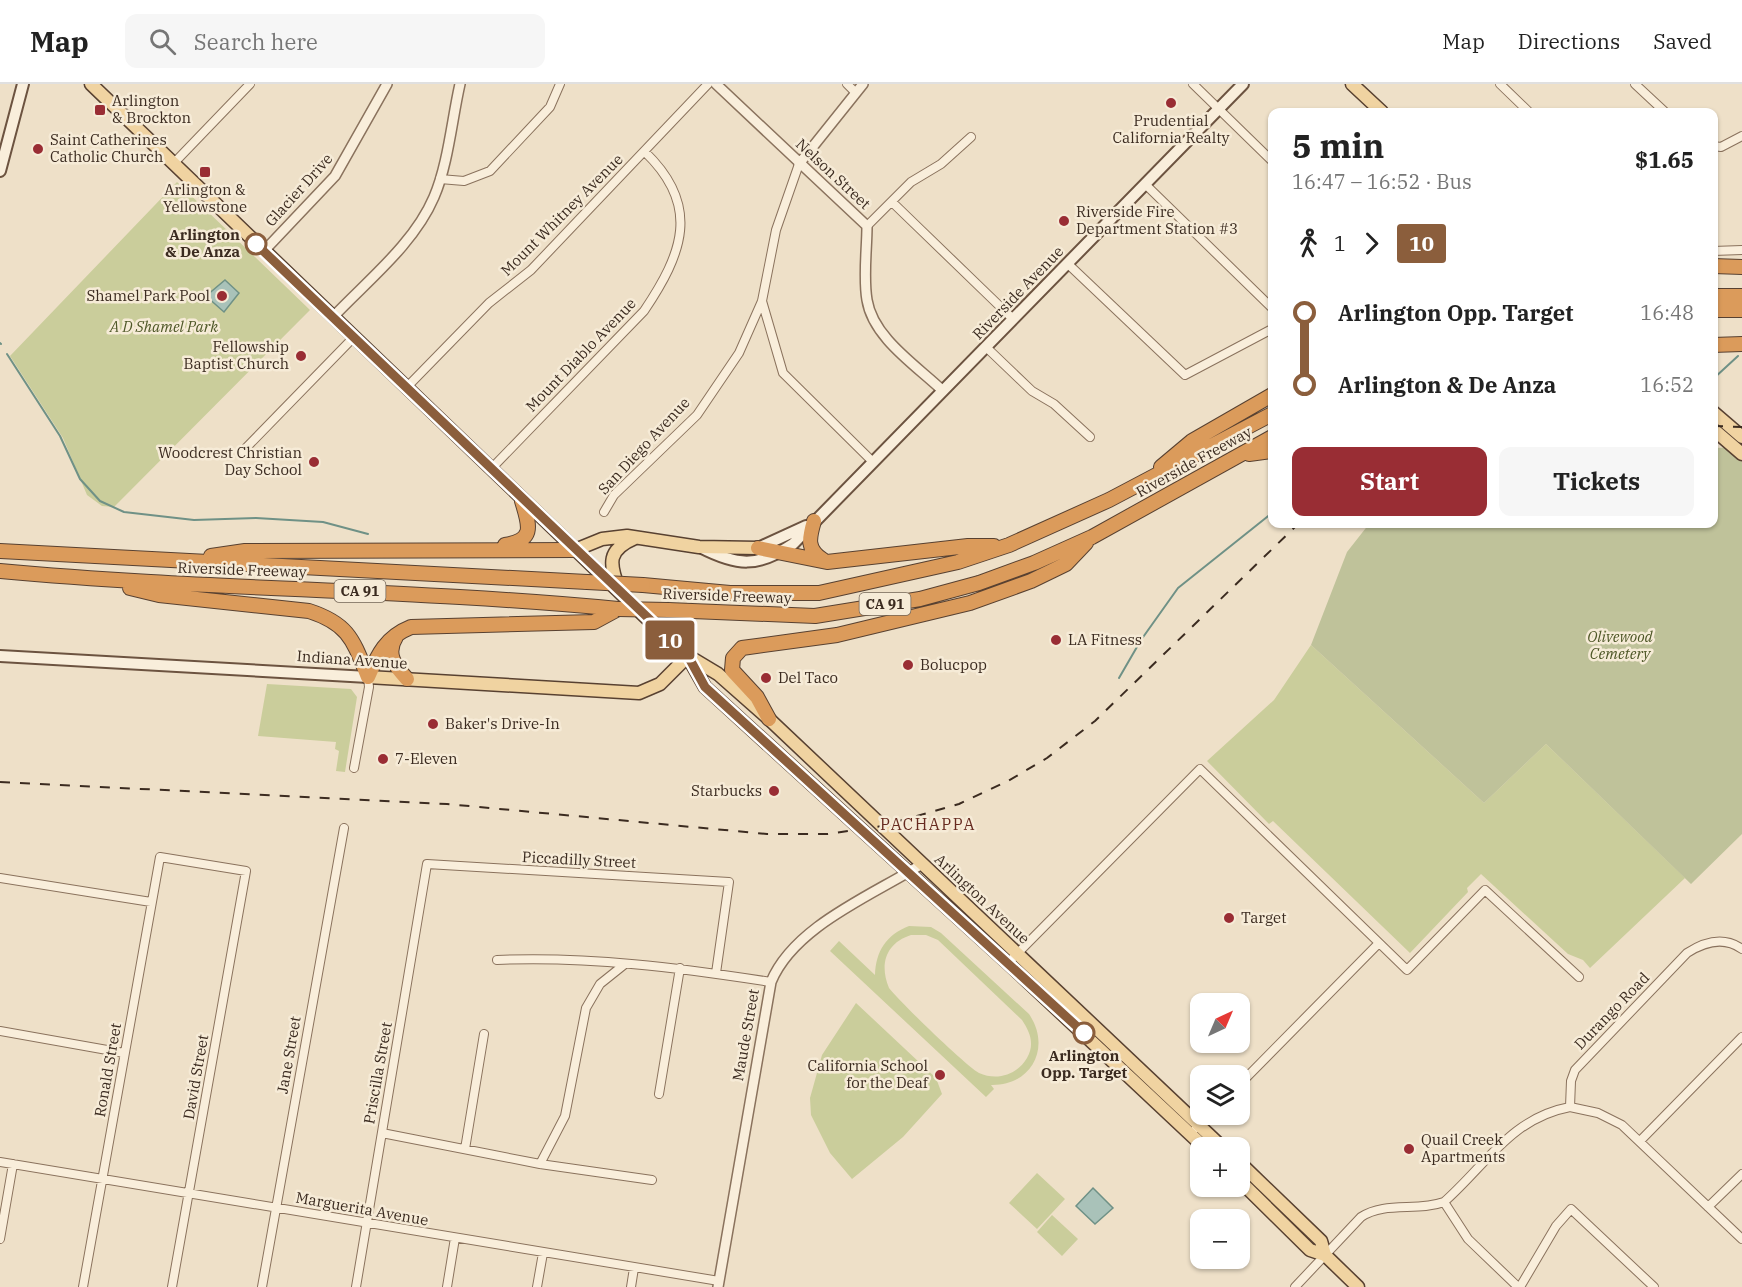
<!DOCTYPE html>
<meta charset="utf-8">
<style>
:root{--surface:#fff;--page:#f6f6f6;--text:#222;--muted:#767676;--line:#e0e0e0;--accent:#992d34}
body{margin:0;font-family:"IBM Plex Serif",serif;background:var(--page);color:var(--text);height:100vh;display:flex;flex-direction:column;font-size:22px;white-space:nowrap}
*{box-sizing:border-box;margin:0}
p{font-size:20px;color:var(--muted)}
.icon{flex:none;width:33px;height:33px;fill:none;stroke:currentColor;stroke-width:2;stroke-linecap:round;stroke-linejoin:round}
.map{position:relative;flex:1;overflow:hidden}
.drawer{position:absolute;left:1268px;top:24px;width:450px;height:420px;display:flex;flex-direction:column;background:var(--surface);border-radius:12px;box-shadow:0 2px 4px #0004}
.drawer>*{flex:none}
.badge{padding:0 12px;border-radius:4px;font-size:21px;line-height:39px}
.needle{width:39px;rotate:44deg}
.controls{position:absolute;left:1190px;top:909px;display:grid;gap:12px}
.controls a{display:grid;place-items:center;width:60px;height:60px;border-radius:12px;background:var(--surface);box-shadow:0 2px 4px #0004;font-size:30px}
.map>.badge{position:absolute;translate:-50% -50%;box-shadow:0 0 0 3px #fff}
.legs{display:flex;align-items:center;gap:9px;height:66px;padding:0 24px;font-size:20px}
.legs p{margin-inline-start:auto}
.headline{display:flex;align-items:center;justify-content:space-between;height:102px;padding:0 24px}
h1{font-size:33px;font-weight:800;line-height:45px}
.button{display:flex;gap:12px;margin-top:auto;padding:12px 24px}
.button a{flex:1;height:69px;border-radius:12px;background:var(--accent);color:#fff;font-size:24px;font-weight:800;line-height:69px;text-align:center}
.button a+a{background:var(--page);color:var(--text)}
ul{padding:0 24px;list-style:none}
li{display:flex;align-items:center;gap:21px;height:72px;font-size:22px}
li i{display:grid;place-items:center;width:9px;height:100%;margin:0 8px;background:currentColor}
li i::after{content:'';width:15px;height:15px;margin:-8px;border:4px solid;border-radius:50%;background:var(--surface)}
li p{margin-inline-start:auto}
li:first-child i{background:linear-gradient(#0000 50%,currentColor 0)}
li:last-child i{background:linear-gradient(currentColor 50%,#0000 0)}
header{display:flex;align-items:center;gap:36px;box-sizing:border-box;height:84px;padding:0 30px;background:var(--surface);border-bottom:2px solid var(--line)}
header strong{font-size:28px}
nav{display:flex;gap:33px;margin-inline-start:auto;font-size:21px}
.search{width:420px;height:54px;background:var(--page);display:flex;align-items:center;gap:15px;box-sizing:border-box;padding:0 21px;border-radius:12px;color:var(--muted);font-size:22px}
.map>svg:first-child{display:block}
</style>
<header>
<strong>Map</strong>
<div class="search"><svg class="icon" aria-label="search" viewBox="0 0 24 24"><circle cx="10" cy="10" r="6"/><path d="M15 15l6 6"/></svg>Search here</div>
<nav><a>Map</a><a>Directions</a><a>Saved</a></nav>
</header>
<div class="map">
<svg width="1742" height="1203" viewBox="0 0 1742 1203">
<rect width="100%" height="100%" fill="#eee0c8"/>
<path fill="#cacd9b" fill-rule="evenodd" d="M177,98L310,226L114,423L102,422L87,411L63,354L10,272Z
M1311,561L1484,719L1546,660L1685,794L1590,884L1583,876L1568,870L1481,790L1467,804L1468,808L1410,869L1273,737L1269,740L1207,677L1274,616Z
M267,600L351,605L357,613L345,688L336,687L339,667L335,665L336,658L258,652Z
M909,842L931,843L941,849L1029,930C1052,964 1031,1002 991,1001L994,1005L986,1013L830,867L839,857L875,891C876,867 886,851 909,842ZM911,851H926L938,856L1022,936C1030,948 1035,960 1027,974C1017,991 997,997 979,989C966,982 900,918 889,904C879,880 886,859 911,851Z
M856,919L936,994L942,1010L903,1053L852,1095L830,1069L811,1031L810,1014L822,971Z
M1037,1089L1065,1115L1037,1145L1009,1119Z
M1052,1131L1078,1155L1062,1172L1037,1148Z"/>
<path fill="#bfc29a" d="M1742,363V750L1691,800L1546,660L1484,719L1311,561L1347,468L1369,440H1713V364Z"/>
<path fill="#a9c2b9" stroke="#6f9186" stroke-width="1.5" d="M225,196L239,209L224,228L206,212Z
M1093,1104L1113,1124L1095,1140L1076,1122Z"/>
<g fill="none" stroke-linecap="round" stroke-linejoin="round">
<path stroke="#6f9186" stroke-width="2" d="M0,259L1,260
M7,270L60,352L80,395L100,417L124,428L194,436L256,434L323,438L368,450
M1713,295L1738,272
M1119,594L1141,556L1178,504L1272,429"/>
<g stroke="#8a725d" stroke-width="10">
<path id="minor" d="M847,0L855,8
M1193,0L1272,77
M1500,0L1529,28
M1635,0L1665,28
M1713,62L1721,63L1742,52
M173,80L250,0
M440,95L464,97L490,87L550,23L560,0
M1145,100L1272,224
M892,118L1013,235
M867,142L911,98L941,80L971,53
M1713,167L1742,166
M1068,180L1185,291L1272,245
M762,217L783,289L873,378
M986,263L1032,307L1054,320L1090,353
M407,303L489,219L531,186L708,0
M242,368L354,253
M490,386L644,227C683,169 701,122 645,68
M604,428L614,411L697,331L739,269L762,217L776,146L799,80
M354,684L369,603L368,593
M0,794L151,818
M497,876C589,872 680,884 771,898
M1008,879L1200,685L1407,886L1485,806L1579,893
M0,947L124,969
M1239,1001L1378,860
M659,1010L680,884
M1570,1023L1598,1029L1622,1041L1742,1155
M1196,1044L1209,1030
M382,1049L540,1080L652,1096
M1640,1057L1742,953
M465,1065L484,950
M0,1078L719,1197
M540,1080L565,1032L586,924L600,900L625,880
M1444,1118L1468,1155L1518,1203
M1708,1123L1742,1090
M0,1155L13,1080
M83,1203L160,773L246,787L172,1203
M262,1203L344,744
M356,1203L427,780L729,798L716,889
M447,1203L455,1154
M537,1203L543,1169
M631,1203L634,1184
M1295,1203L1361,1133C1385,1117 1417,1128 1444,1118C1486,1081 1511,1034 1570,1023L1571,997L1575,986L1687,869C1704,858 1724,852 1742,865
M1520,1203L1556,1142L1571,1125L1654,1203"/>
</g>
<g stroke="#8a725d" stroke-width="12">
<path id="tertiary" d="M716,0L867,142C867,165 863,193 867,216C873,254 917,282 943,307
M799,80L863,0
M264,167L335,92L387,0
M333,233C368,196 414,160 434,113C448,81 452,35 460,0
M718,1203L771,898C794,842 873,811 922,780"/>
</g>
<g stroke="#6c5340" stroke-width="14">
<path id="secondary" d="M0,87L23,0
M700,463C737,482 757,484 793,460L1243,0
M758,464L806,442
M0,572L368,593"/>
</g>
<g stroke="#584131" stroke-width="15">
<path id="primary" d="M91,0L657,544L688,572L718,590L769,635L1223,1064
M1352,0L1382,28
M1713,328L1742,353
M1713,345L1742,370
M575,466L602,455L627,452L699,463L758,464
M619,505C609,479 607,466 635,454
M688,573L705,603L1011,882L1205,1064
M368,593L639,609L660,600L688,572
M1239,1078L1321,1157L1325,1171
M1239,1096L1310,1166L1325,1171L1358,1203"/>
</g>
<g stroke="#584131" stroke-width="16">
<path id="motorway" d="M1713,182L1742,183
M1713,212H1742
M1713,226H1742
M1713,261L1742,260
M1249,370L1272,367
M1161,383L1192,357L1272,311
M814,437C809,454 806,465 823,476
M505,461C536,456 529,441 522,417
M758,464L827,478L968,462H994
M0,467L587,498
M211,472L245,467L575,466
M0,487C205,506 412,505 618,525
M643,501L730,509H819L958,478L1009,461L1109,416L1272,330
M130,504L159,511L309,527C349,540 353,556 368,593
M668,526L815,532L920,515L979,499L1034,479L1092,453L1272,353
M396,553C385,570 395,582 407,595
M368,593C378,570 386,553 411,543L594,538L618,525
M769,635L757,613L732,586L733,574L742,564L837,551L970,519L1031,497L1066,480L1086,459"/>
</g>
<use href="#minor" stroke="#f9eedb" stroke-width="8"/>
<use href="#tertiary" stroke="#f9eedb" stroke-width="9"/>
<use href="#secondary" stroke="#f9eedb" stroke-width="10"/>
<use href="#primary" stroke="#f0d3a1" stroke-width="12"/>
<use href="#motorway" stroke="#db9b5b" stroke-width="14"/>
<path stroke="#3b2b20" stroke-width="2" stroke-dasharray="10 10" stroke-linecap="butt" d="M1713,342L1742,343
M0,698L447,720L767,750H828L882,742L959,720L1008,697L1047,674L1095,637L1298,440"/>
<g stroke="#584131" stroke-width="16" stroke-linecap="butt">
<path id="motorway-bridge" d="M587,498L643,501
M618,525L668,526"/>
</g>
<use href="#motorway-bridge" stroke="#db9b5b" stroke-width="14"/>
</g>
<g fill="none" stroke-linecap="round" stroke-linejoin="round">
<g stroke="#fff" stroke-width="14">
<path id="line-1" d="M256,160L688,572L705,603L1084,949"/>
</g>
<use href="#line-1" stroke="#8b5e3c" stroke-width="9"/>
</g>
<g fill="#992d34" stroke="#f6ebd7" stroke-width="2">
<circle cx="1171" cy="19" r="6"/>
<rect x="94" y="20" width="12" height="12" rx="3"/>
<circle cx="38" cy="65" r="6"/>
<rect x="199" y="82" width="12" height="12" rx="3"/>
<circle cx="1064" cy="137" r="6"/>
<circle cx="222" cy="212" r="6"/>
<circle cx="301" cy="272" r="6"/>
<circle cx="314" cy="378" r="6"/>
<circle cx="1056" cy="556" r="6"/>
<circle cx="908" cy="581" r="6"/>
<circle cx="766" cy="594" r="6"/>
<circle cx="433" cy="640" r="6"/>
<circle cx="383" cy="675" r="6"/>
<circle cx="774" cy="707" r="6"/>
<circle cx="1229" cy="834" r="6"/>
<circle cx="940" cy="991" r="6"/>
<circle cx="1409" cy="1065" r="6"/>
</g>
<g fill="#fff" stroke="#8b5e3c" stroke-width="3">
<circle cx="256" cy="160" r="10"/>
<circle cx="1084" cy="949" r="10"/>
</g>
<g text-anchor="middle" stroke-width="5" stroke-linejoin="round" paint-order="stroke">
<g fill="#f6ebd7" stroke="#736557" stroke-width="1.5">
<rect x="334.5" y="496" width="51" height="22" rx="4.5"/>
<rect x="859.5" y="509" width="51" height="22" rx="4.5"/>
</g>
<g font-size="14" font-weight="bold" fill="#3b2b20">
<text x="360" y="512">CA 91</text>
<text x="885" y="525">CA 91</text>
</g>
<g font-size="15" fill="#3b2b20" stroke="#f6ebd7" text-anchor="start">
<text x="112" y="22">Arlington<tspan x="112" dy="17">&amp; Brockton</tspan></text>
<text x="1171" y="42" text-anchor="middle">Prudential<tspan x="1171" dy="17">California Realty</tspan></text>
<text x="50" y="61">Saint Catherines<tspan x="50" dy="17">Catholic Church</tspan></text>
<text x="205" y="111" text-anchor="middle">Arlington &amp;<tspan x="205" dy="17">Yellowstone</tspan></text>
<text x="1076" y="133">Riverside Fire<tspan x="1076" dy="17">Department Station #3</tspan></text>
<text x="210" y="217" text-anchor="end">Shamel Park Pool</text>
<text x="289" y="268" text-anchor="end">Fellowship<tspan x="289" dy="17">Baptist Church</tspan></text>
<text x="302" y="374" text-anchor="end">Woodcrest Christian<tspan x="302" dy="17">Day School</tspan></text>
<text x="1068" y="561">LA Fitness</text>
<text x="920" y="586">Bolucpop</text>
<text x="778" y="599">Del Taco</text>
<text x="445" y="645">Baker's Drive-In</text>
<text x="395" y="680">7-Eleven</text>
<text x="762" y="712" text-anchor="end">Starbucks</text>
<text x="1241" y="839">Target</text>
<text x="928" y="987" text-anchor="end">California School<tspan x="928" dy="17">for the Deaf</tspan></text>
<text x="1421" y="1061">Quail Creek<tspan x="1421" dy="17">Apartments</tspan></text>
</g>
<g font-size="15" fill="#3b2b20" stroke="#f6ebd7">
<text transform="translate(833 90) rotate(43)" y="5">Nelson Street</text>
<text transform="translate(299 106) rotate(-48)" y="5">Glacier Drive</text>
<text transform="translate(562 131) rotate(-45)" y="5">Mount Whitney Avenue</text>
<text transform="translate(1018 209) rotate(-46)" y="5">Riverside Avenue</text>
<text transform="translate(581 271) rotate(-46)" y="5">Mount Diablo Avenue</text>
<text transform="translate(644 362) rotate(-47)" y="5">San Diego Avenue</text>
<text transform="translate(1194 378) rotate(-29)" y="5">Riverside Freeway</text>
<text transform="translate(242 486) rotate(2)" y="5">Riverside Freeway</text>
<text transform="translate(727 512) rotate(2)" y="5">Riverside Freeway</text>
<text transform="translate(352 576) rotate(4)" y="5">Indiana Avenue</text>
<text transform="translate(579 776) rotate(3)" y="5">Piccadilly Street</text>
<text transform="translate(982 815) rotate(43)" y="5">Arlington Avenue</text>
<text transform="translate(1612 927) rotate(-46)" y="5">Durango Road</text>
<text transform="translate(746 951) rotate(-80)" y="5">Maude Street</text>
<text transform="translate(289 971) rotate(-80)" y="5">Jane Street</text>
<text transform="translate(108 986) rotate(-80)" y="5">Ronald Street</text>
<text transform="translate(378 989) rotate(-80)" y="5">Priscilla Street</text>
<text transform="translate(196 993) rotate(-80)" y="5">David Street</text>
<text transform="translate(362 1125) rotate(10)" y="5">Marguerita Avenue</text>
</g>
<g font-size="15" font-weight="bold" fill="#3b2b20" stroke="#f6ebd7" text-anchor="end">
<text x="240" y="156">Arlington<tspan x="240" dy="17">&amp; De Anza</tspan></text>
<text x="1084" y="977" text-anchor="middle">Arlington<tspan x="1084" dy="17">Opp. Target</tspan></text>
</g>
<g font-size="15" font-style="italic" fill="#4e5727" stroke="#f6ebd7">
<text x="164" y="248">A D Shamel Park</text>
<text x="1620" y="558">Olivewood<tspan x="1620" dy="17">Cemetery</tspan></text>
</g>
<g font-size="16" letter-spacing="1.5" fill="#672b20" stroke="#f6ebd7">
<text x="928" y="746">PACHAPPA</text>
</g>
</g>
</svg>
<div class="controls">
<a><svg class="needle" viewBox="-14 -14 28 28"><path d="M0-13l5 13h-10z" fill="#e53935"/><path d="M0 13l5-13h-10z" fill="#767676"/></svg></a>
<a><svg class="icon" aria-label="layers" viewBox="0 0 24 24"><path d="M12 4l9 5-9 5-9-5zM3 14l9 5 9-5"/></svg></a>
<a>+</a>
<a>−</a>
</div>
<b class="badge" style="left:670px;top:556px;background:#8b5e3c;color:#fff">10</b>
<section class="drawer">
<div class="headline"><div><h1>5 min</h1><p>16:47 – 16:52 · Bus</p></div><b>$1.65</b></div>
<div class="legs"><svg class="icon" aria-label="walk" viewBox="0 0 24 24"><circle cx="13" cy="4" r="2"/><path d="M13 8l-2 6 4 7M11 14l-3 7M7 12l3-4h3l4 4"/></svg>1<svg class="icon" aria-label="forward" viewBox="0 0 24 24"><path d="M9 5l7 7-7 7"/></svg><b class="badge" style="background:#8b5e3c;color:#fff">10</b></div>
<ul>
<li><i style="color:#8b5e3c"></i><b>Arlington Opp. Target</b><p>16:48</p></li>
<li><i style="color:#8b5e3c"></i><b>Arlington &amp; De Anza</b><p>16:52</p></li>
</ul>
<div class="button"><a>Start</a><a>Tickets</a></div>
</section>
</div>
